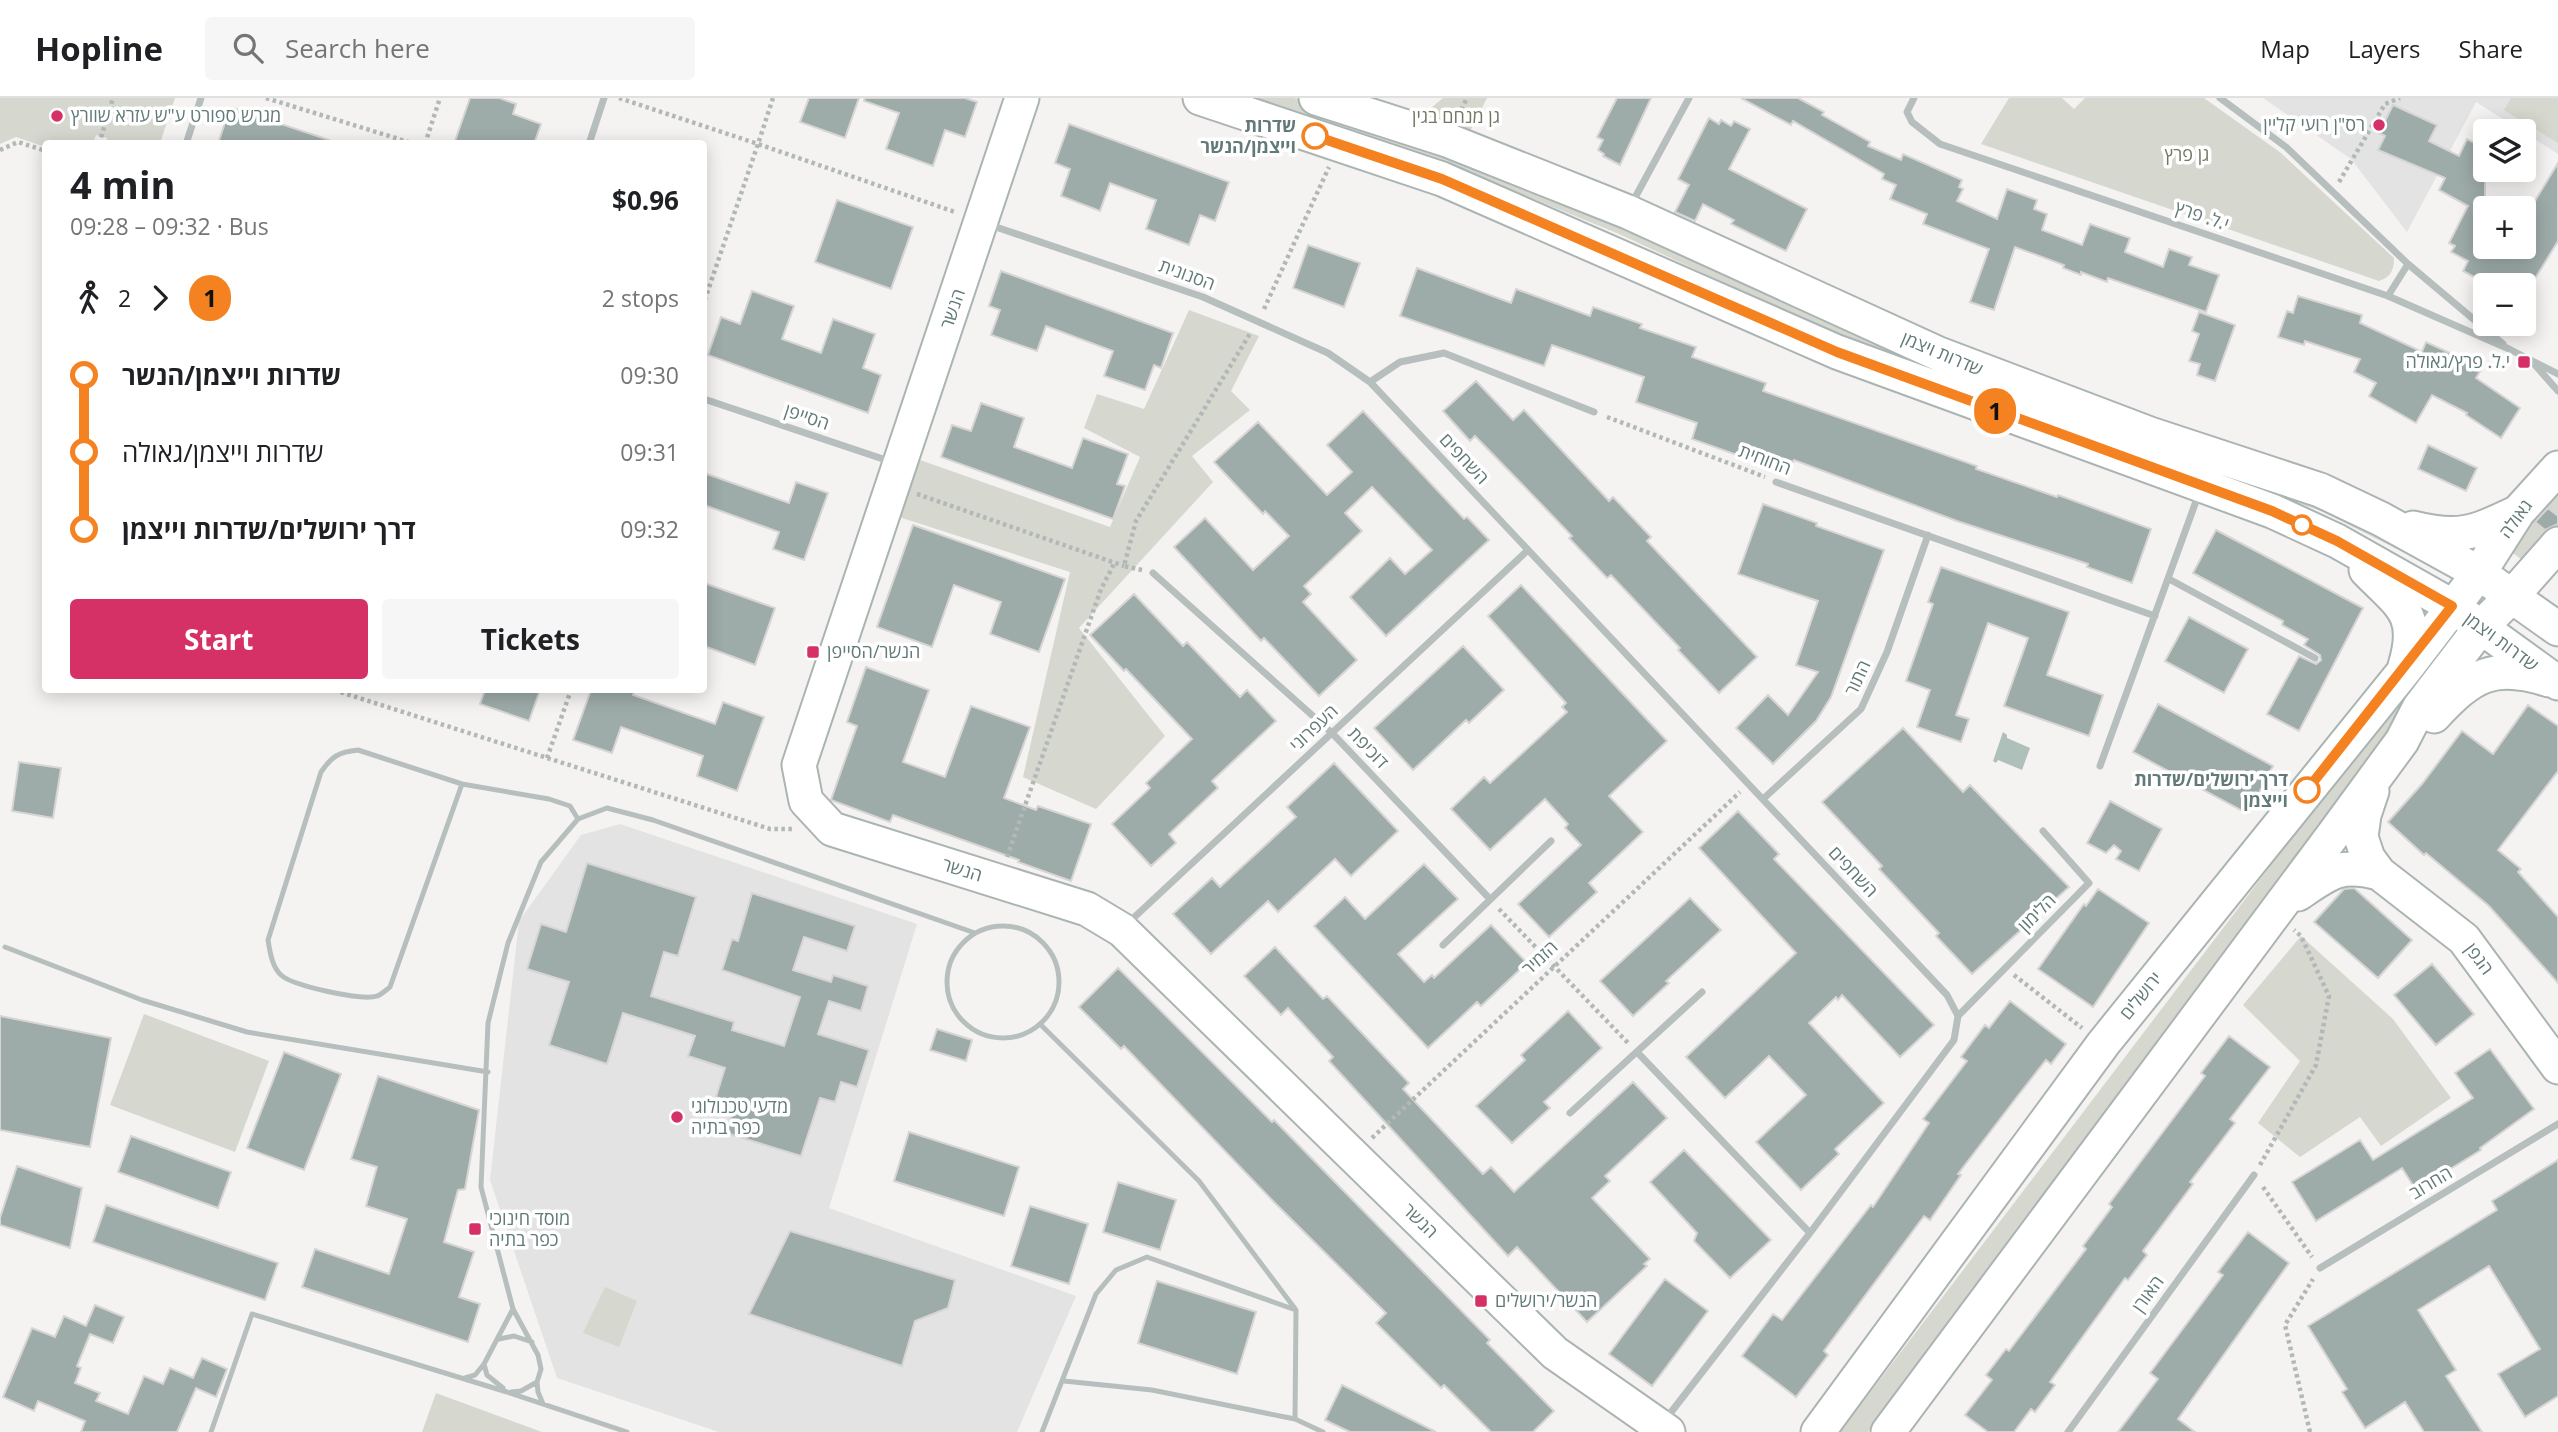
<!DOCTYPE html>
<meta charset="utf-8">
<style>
:root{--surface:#fff;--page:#f6f6f6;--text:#202124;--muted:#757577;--line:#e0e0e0;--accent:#d53167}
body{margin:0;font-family:"Open Sans",Heebo,sans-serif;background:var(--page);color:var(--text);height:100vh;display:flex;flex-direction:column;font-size:26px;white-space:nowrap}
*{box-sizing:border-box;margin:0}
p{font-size:23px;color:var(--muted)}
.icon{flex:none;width:38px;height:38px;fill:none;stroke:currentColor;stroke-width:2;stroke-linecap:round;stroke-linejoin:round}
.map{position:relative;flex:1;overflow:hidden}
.side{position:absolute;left:42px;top:42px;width:665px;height:553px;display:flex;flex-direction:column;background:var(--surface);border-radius:7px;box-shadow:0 4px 18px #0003}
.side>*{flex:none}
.badge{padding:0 14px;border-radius:23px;font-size:24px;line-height:46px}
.controls{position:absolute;left:2473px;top:21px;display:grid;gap:14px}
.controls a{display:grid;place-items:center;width:63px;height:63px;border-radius:7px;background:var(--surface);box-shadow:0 4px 18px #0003;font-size:35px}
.map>.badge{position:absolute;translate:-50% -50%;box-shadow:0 0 0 4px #fff}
.legs{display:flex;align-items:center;gap:10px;height:77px;padding:0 28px;font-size:23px}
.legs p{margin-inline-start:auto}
.overview{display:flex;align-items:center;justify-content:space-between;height:119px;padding:0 28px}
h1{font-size:38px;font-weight:700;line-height:52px}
.primary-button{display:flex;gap:14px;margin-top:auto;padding:14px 28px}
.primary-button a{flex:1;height:80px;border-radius:7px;background:var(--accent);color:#fff;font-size:28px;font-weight:700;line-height:80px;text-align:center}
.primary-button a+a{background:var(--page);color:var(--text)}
ul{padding:0 28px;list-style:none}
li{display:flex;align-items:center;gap:24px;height:77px;font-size:26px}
li i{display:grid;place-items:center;width:10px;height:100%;margin:0 9px;background:currentColor}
li i::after{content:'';width:18px;height:18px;margin:-9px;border:5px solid;border-radius:50%;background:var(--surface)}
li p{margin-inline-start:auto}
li:first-child i{background:linear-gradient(#0000 50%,currentColor 0)}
li:last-child i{background:linear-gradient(currentColor 50%,#0000 0)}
header{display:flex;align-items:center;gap:42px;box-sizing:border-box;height:98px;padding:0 35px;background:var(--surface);border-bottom:2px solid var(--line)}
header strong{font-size:33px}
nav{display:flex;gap:38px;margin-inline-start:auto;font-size:24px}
.search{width:490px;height:63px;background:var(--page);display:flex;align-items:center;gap:18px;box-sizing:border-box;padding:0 24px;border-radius:7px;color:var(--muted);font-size:26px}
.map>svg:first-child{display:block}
</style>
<header>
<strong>Hopline</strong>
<div class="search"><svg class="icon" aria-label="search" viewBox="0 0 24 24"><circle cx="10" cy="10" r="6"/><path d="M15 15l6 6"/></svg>Search here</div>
<nav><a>Map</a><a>Layers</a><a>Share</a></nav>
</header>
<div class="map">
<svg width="2558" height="1334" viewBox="0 0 2558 1334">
<rect width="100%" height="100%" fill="#f5f3f1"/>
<path fill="#e2e3e2" d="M2263,0H2558V56L2476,4L2407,134L2351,61Z
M620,726L917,826L829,1110L1076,1198L1017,1334H719L557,1280L490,1082L519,823L581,737Z"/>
<path fill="#d6d7ce" d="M0,0H175L160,45H106L107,40L96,37L93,45L46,46L45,49L16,39L0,46Z
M1244,0H1294L1450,50L2334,406L2437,461L2433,469L2321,413L2025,312L1828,233L1619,136L1451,67Z
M1443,0H1487L1465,43L1421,29L1425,15Z
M2009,0H2062L2074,11L2085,0H2204L2281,55L2394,160C2394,172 2391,179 2379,183L1981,46Z
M2511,0H2558V45L2504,12Z
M1189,212L1259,238L1231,293L1250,312L1192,358L1213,384L1079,530L1165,638L1096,711L1023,679L1070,474L899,419L920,362L1110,429L1140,359L1084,330L1097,296L1144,311Z
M2558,393V430L2528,466L2510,453L2528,426Z
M2453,536V543L2295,765L1868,1334H1840L2439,546Z
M2301,838L2393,921L2451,1000L2381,1048L2360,1019L2300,1059L2258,1025L2300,963L2243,907Z
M144,916L269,963L235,1054L110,1007Z
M605,1189L637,1203L619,1249L583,1235Z
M436,1295L542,1334H422Z"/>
<path fill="#afc0bb" d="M2003,634L2007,637V640L2030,650L2022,672L1998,662L1996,665L1993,663Z"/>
<path fill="#9daba9" stroke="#d6d5d4" stroke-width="2" d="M470,0H499L516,6L513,16L541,26L534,46H454Z
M809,0H859L845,40L800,24Z
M865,0H965L977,4L965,39L945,32L933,68L886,51L899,15L864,3Z
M1617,0H1651L1620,67L1603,58L1604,56L1598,52L1603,42L1597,39Z
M1741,0H1798L1824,14L1822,17L1870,44L1868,48L1901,62L1903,56L1962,82L1959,89L1963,91L1957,103L1997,121L2007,91L2037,102L2034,111L2047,116L2042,132L2082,147L2090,126L2130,140L2125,154L2163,169L2169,151L2192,159L2189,167L2219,177L2206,214L2108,180L2107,184L2081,174V177L2063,170L2064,167L2015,149L1994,212L1970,204L1989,151L1923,126L1927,116L1890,101L1896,87L1882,81L1884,76L1793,23L1791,27Z
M2393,7L2437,27L2429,43L2459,58L2467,41L2485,50V149H2524V121L2558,65V143L2531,187H2489L2463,173L2468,163L2451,154L2455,148L2449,145L2468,108L2439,92L2445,80L2378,52L2385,38L2379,35Z
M230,9L329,42V46H218Z
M1709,20L1719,26L1721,22L1731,28L1734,23L1750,31L1729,71L1807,111L1786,153L1731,126L1734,122L1703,106L1695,123L1675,114L1689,87L1678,81Z
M1069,26L1229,84L1215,123L1200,117L1189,147L1146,131L1156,102L1110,85L1100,113L1061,98L1070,71L1055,65Z
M837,102L913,129L891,191L815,164Z
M1308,147L1360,165L1344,209L1293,190Z
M1417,170L1511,205L1516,191L1590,218L1593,209L1642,226L1640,230L1696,249L1692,259L1766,285L1763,293L1977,368L1976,371L2057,399L2058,397L2151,431L2132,485L2087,469L2088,466L1957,423L1794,362L1793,364L1741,346L1737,357L1692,341L1697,325L1636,304L1644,279L1552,247L1544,268L1400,218Z
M1001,173L1173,235L1161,270L1154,267L1145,292L1104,278L1113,253L1046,228L1037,253L991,237L1000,212L989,208Z
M752,193L794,208L782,241L821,255L833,221L875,236L863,270L881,277L868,315L708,257L721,219L740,226Z
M2298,198L2362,217L2360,225L2422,254L2426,244L2450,255V257L2481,272L2476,280L2520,310L2501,340L2466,317L2467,315L2432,297L2416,325L2369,298L2376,285L2354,274L2360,261L2305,243L2304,247L2278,239L2287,213L2293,215Z
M2199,214L2235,227L2215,283L2197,277L2200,266L2189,263L2199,236L2192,233Z
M1476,283L1513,322L1524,312L1609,403L1613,399L1651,439L1647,443L1757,559L1719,595L1678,552L1680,550L1611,477L1607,480L1569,440L1572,438L1522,386L1475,338L1470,343L1443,313Z
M981,305L1024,320L1014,349L1072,370L1083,340L1128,356L1117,386L1125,388L1113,421L941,359L952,327L971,333Z
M1363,313L1464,421L1467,419L1489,442L1386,538L1350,499L1390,460L1405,476L1432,452L1372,389L1345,415L1362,433L1304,488L1311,496L1303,504L1357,562L1319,598L1264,540L1261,543L1174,449L1205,420L1253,472L1289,438L1265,413L1263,416L1214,364L1258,324L1327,397L1352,374L1327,347Z
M2428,347L2477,370L2466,393L2418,371Z
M704,375L789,405L796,384L828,395L804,462L773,451L779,434L704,407Z
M1763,406L1817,425L1816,428L1884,452L1831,599L1816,623L1773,666L1736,630L1768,597L1788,617L1818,574L1796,567L1818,503L1738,476Z
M2548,410L2558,418V426L2545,432L2535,424Z
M913,427L1065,481L1039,554L990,536L1001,504L954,487L932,549L877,529Z
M2216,432L2363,510L2299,633L2267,616L2299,558L2316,566L2321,562L2320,557L2304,547L2308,541L2282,527L2283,523L2193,475Z
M1941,469L2069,514L2047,577L2103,597L2089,638L2004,608L2028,540L1988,525L1956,617L1969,621L1961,644L1917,629L1930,592L1906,583L1933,506L1928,504Z
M704,485L775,510L755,567L704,548Z
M1521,487L1667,643L1609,698L1643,734L1589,785L1597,794L1549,839L1518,806L1581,747L1565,730L1568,726L1545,701L1490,752L1451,711L1484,679L1490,685L1567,614L1562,609L1566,605L1488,518Z
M1134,496L1183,548L1187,544L1240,599L1247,592L1276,623L1212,683L1218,690L1169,736L1176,745L1151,768L1112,726L1150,690L1146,685L1192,641L1126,571L1124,573L1090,537Z
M2189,519L2248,551L2224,595L2165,563Z
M1463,548L1504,592L1469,625L1466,622L1413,672L1374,630Z
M866,569L929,592L903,664L945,679L971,608L1030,629L1004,700L1036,712L1038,708L1091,726L1071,783L1018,764L1019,762L893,717L890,724L831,702L857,628L847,624Z
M485,592H540L529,623L480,606Z
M591,592H635L633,597L715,626L723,604L764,619L737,693L697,678L703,658L621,629L612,655L573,642Z
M2158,606L2273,668L2248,716L2133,654Z
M2528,607L2558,628V673L2498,752L2521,771L2518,774L2558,819V885L2489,808L2426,755L2424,757L2388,724L2422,686L2462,633L2493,656Z
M1903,630L1963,694L1970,687L2069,789L1972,876L1936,838L1939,835L1879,771L1882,768L1822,704Z
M19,664L61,670L53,720L12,713Z
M1334,665L1398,733L1351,778L1335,761L1278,814L1268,803L1211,856L1173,816L1212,780L1220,789L1296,719L1287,709Z
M2110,703L2162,731L2139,773L2116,761L2121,753L2114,747L2106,755L2087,745Z
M1738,713L1779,756L1774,761L1934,927L1900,959L1842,897L1838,902L1836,899L1809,925L1884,1005L1835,1051L1839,1056L1801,1092L1756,1044L1806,997L1769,958L1725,1000L1686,959L1796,855L1699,750Z
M587,765L696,799L678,858L664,854L651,898L734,924L732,932L784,948L800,899L722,872L732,841L738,843L752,795L855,828L847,853L804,839L793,872L831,884L833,877L868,888L861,913L829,903L818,936L869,952L857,989L841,984L835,1004L820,1000L801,1058L726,1035L735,1005L716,999L725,970L688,958L695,938L623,915L607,966L549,947L569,884L527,871L541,826L566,834Z
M1424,766L1458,801L1398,856L1424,884L1432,877L1434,880L1491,827L1527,865L1481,908L1477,904L1428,950L1314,828L1345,799L1365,821Z
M2354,790L2412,842L2378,880L2314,824L2344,791Z
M2098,791L2149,825L2093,909L2038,871L2084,806L2086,808Z
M1690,800L1721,832L1666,883L1669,885L1633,918L1600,883Z
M1275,849L1323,901L1327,898L1409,985L1403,991L1483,1076L1491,1069L1514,1094L1633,984L1667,1020L1605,1078L1610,1083L1592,1100L1650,1161L1644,1166L1647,1168L1587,1224L1517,1149L1508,1158L1329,963L1333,959L1288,910L1281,917L1244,878Z
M2432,866L2474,916L2436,947L2394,897Z
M1118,870L1272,1024L1274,1022L1490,1242L1487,1245L1554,1313L1533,1334H1491L1444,1287L1441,1290L1376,1225L1386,1215L1274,1104L1124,948L1121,951L1079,909Z
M2010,903L2066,946L2051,966L2046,962L2016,1000L1958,1076L1961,1077L1930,1122L1924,1118L1824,1253L1828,1257L1796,1299L1742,1258L1773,1216L1782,1222L1871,1107L1873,1109L1929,1025L1923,1021L1967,963L1961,959L1985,927L1989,930Z
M1568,913L1602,950L1544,1004L1550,1010L1512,1045L1476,1008L1525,962L1521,957Z
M0,918L111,940L90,1049L0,1032Z
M937,931L972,942L966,963L930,952Z
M2229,938L2270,969L2230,1021L2235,1025L2190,1084L2193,1086L2143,1153L2147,1157L2128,1182L2125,1180L2050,1284L2055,1287L2035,1314L2031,1311L2014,1334H1988L1965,1317L1992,1282L1986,1277L2006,1251L2009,1253L2086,1151L2083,1148L2112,1109L2109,1106L2205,978L2201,975Z
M2490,951L2534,1011L2480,1050L2481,1052L2416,1092L2402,1070L2316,1123L2292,1084L2360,1042L2373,1062L2473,1000L2455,975Z
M284,954L341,976L304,1072L247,1050Z
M378,978L479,1012L465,1091L458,1092L444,1144L474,1154L459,1199L480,1206L468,1244L302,1189L315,1151L389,1176L407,1121L366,1108L377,1069L351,1061Z
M909,1034L1019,1069L1004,1118L894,1083Z
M131,1038L231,1074L218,1110L118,1074Z
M1684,1052L1771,1142L1730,1180L1694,1143L1697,1135L1650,1084Z
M2558,1062V1298L2525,1319L2498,1276L2540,1251L2489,1168L2418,1212L2456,1272L2446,1278L2482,1334H2424L2405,1304L2365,1330L2342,1294L2347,1291L2308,1228L2497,1112L2492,1103Z
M17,1068L82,1090L70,1150L0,1127V1120Z
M1118,1084L1176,1102L1160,1152L1103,1134Z
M106,1107L278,1165L265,1202L93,1144Z
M1030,1108L1088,1126L1069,1186L1011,1168Z
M790,1133L955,1182L948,1210L915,1223L902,1268L749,1216Z
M2248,1134L2289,1165L2178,1321L2195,1334H2118L2158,1281L2150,1275L2223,1177L2218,1174Z
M1665,1181L1708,1213L1652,1288L1609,1256Z
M1157,1183L1256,1214L1237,1276L1138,1245Z
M95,1207L124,1219L113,1245L90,1236L77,1268L81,1270L75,1285L100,1295L96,1303L128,1316L144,1278L163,1286L170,1270L193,1280L202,1260L227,1271L216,1299L196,1290L177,1334H81L85,1323L38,1303L34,1313L3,1299L32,1230L55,1239L64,1218L86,1228Z
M1342,1287L1436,1334H1350L1325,1322Z"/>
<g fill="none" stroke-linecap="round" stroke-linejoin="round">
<g stroke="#aab4b3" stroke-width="37">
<path id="secondary" d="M1022,0L799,667L806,703L832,731L1087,811L1122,832L1555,1255L1668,1334
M1200,0L1442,81L1837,254L2272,413L2337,443L2452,508L2558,585
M1316,0L1447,42L1628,114L1939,256L2150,336L2320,392L2381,421L2479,475L2558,531
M2413,430C2461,442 2475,434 2518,414
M2366,472C2400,507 2421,515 2405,568
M2434,618C2472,577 2493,564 2549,582
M2372,693L2364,717L2361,739L2368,760L2379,775L2464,841L2558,969
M2298,796C2330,774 2340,765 2379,775
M1818,1334L2103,946L2404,573L2479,475L2518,414L2558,370
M1888,1334L2333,737L2402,643L2419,610L2481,529L2513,497L2558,446"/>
</g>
<path stroke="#b2b8b8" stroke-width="4.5" stroke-dasharray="3.5 3.5" stroke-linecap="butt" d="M266,0L415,46
M619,0L758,46L704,204
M773,0L758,46L955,114
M1458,18L1467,0
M99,46L113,0
M425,46L440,0
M0,52L18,44L46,53
M2339,84L2385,6L2400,0
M1264,211L1329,69
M1607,319L1765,379
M917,396L1124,468
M1142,472L1124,468L1136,423L1251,234
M334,592L770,731H794
M547,660L571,592
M1007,759L1101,491L1115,464
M1499,811L1629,946
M2014,877L2082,930
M1372,1040L1740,694
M2260,1067L2316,967L2329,898L2301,838L2294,832
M2263,1089L2312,1159
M2310,1334L2285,1227L2313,1181"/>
<path stroke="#b7bfbe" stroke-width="5" d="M462,686L390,889C386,892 381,897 377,898C362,903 293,888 281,877C272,869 270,854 268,842L321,674C332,658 339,654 358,652L462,686L549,701L570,708L578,721
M947 884a56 56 0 1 1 112 0a56 56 0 1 1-112 0Z
M5,849L142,902L247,934L488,974
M1040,926L1199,1083L1296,1212L1295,1321L1323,1334
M499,1241L514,1238L532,1244
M484,1266L487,1277L503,1290
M465,1280L475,1277L484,1266L513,1211
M1064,1283L1152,1292L1295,1321
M511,1294L521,1293L537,1284
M543,1306L538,1294L537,1284L541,1271L538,1257L513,1211L481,1089L488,925L508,845L541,764L578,721L607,710L653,722L975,835
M211,1334L252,1216L507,1294L627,1334
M1042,1334L1096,1196L1116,1172L1147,1159L1293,1211"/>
<path stroke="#b7bfbe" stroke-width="7" d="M1914,0L1907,14L1912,24L1940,46L2388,198L2509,251L2558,276
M2220,0L2286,49L2408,166L2503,246
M186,46L201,0
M589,46L604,0
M1631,107L1689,0
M987,126L1203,199L1328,255L1370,284L1947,897L1958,918L1954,942L1810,1135L1665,1322
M2388,198L2408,166
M2535,267L2558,293
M1370,284L1400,264L1444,255L1594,314
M704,301L892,364
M1776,384L2155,518
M1153,475L1332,635L1489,800
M2169,481L2315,560
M2100,668L2199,395
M1763,701L1861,611L1887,554L1928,437
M1127,826L1528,452
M1443,847L1551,743
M1958,918L2089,785L2043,733
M1637,954L1810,1135
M1570,1015L1702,894
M2320,1170L2558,1026
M2068,1334L2254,1077"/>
<use href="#secondary" stroke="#fff" stroke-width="33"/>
</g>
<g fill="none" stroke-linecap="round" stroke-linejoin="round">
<g stroke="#fff" stroke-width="16">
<path id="line-1" d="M1315,38L1442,81L1837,254L2272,413L2337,443L2452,508L2307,692"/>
</g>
<use href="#line-1" stroke="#f58220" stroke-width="10"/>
</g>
<g fill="#d53167" stroke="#fff" stroke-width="2.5">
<circle cx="57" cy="18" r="7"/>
<circle cx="2379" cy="27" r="7"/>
<rect x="2517" y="257" width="14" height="14" rx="3.5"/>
<rect x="806" y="547" width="14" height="14" rx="3.5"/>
<circle cx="677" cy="1019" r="7"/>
<rect x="468" y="1124" width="14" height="14" rx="3.5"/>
<rect x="1474" y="1196" width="14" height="14" rx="3.5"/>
</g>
<g fill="#fff" stroke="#f58220" stroke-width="3.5">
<circle cx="1315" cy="38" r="12"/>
<circle cx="2302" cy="427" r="9"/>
<circle cx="2307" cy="692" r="12"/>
</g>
<g text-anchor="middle" stroke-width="7" stroke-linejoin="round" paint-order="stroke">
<g font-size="18" fill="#627a78" stroke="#fff" text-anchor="start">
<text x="71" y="24">מגרש ספורט ע"ש עזרא שוורץ</text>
<text x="2365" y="33" text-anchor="end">רס"ן רועי קליין</text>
<text x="2510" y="270" text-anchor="end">י.ל. פרץ/גאולה</text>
<text x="827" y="560">הנשר/הסייפן</text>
<text x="691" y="1015">מדעי טכנולוגי<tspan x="691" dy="21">כפר בתיה</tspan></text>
<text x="489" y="1127">מוסד חינוכי<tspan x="489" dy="21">כפר בתיה</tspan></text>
<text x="1495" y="1209">הנשר/ירושלים</text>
</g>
<g font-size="18" fill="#737864" stroke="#fff">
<text x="1456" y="25">גן מנחם בגין</text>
<text x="2187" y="63">גן פרץ</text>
</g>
<g font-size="18" font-weight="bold" fill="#627a78" stroke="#fff" text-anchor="end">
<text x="1296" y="34">שדרות<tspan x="1296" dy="21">וייצמן/הנשר</tspan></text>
<text x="2288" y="688">דרך ירושלים/שדרות<tspan x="2288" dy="21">וייצמן</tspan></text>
</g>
<g font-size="18" fill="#627a78" stroke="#fff">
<text transform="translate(2202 118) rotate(19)" y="6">י.ל. פרץ</text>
<text transform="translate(1187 177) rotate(20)" y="6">הסנונית</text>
<text transform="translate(953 211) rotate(-71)" y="6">הנשר</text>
<text transform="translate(1942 256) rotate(23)" y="6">שדרות ויצמן</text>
<text transform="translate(807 319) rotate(19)" y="6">הסייפן</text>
<text transform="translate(1464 361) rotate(47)" y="6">השחפים</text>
<text transform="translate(1765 362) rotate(21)" y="6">החוחית</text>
<text transform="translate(2516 421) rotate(-54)" y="6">גאולה</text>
<text transform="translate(2501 544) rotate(36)" y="6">שדרות ויצמן</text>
<text transform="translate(1858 580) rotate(-65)" y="6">התור</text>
<text transform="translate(1314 630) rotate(-43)" y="6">העפרוני</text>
<text transform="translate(1368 650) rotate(46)" y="6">דוכיפת</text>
<text transform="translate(962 772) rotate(17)" y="6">הנשר</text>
<text transform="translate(1853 774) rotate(47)" y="6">השחפים</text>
<text transform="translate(2037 815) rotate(-45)" y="6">הלימון</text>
<text transform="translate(1540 860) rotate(-43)" y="6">הזמיר</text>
<text transform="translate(2479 861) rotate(54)" y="6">הגפן</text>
<text transform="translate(2141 898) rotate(-51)" y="6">ירושלים</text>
<text transform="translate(2431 1085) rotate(-31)" y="6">החרוב</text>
<text transform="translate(1420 1123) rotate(44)" y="6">הנשר</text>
<text transform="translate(2148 1196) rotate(-54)" y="6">האורן</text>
</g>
</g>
</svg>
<div class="controls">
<a><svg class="icon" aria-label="layers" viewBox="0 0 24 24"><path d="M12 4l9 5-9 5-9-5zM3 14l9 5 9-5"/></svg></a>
<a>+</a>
<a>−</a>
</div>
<b class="badge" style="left:1995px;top:313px;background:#f58220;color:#111">1</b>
<section class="side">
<div class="overview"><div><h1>4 min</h1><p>09:28 – 09:32 · Bus</p></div><b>$0.96</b></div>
<div class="legs"><svg class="icon" aria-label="walk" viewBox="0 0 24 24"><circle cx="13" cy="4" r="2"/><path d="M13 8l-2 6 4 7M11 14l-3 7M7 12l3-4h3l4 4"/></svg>2<svg class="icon" aria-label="forward" viewBox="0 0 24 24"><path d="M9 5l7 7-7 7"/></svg><b class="badge" style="background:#f58220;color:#111">1</b><p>2 stops</p></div>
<ul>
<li><i style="color:#f58220"></i><b>שדרות וייצמן/הנשר</b><p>09:30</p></li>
<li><i style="color:#f58220"></i><span>שדרות וייצמן/גאולה</span><p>09:31</p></li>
<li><i style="color:#f58220"></i><b>דרך ירושלים/שדרות וייצמן</b><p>09:32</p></li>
</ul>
<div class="primary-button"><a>Start</a><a>Tickets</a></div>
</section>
</div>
